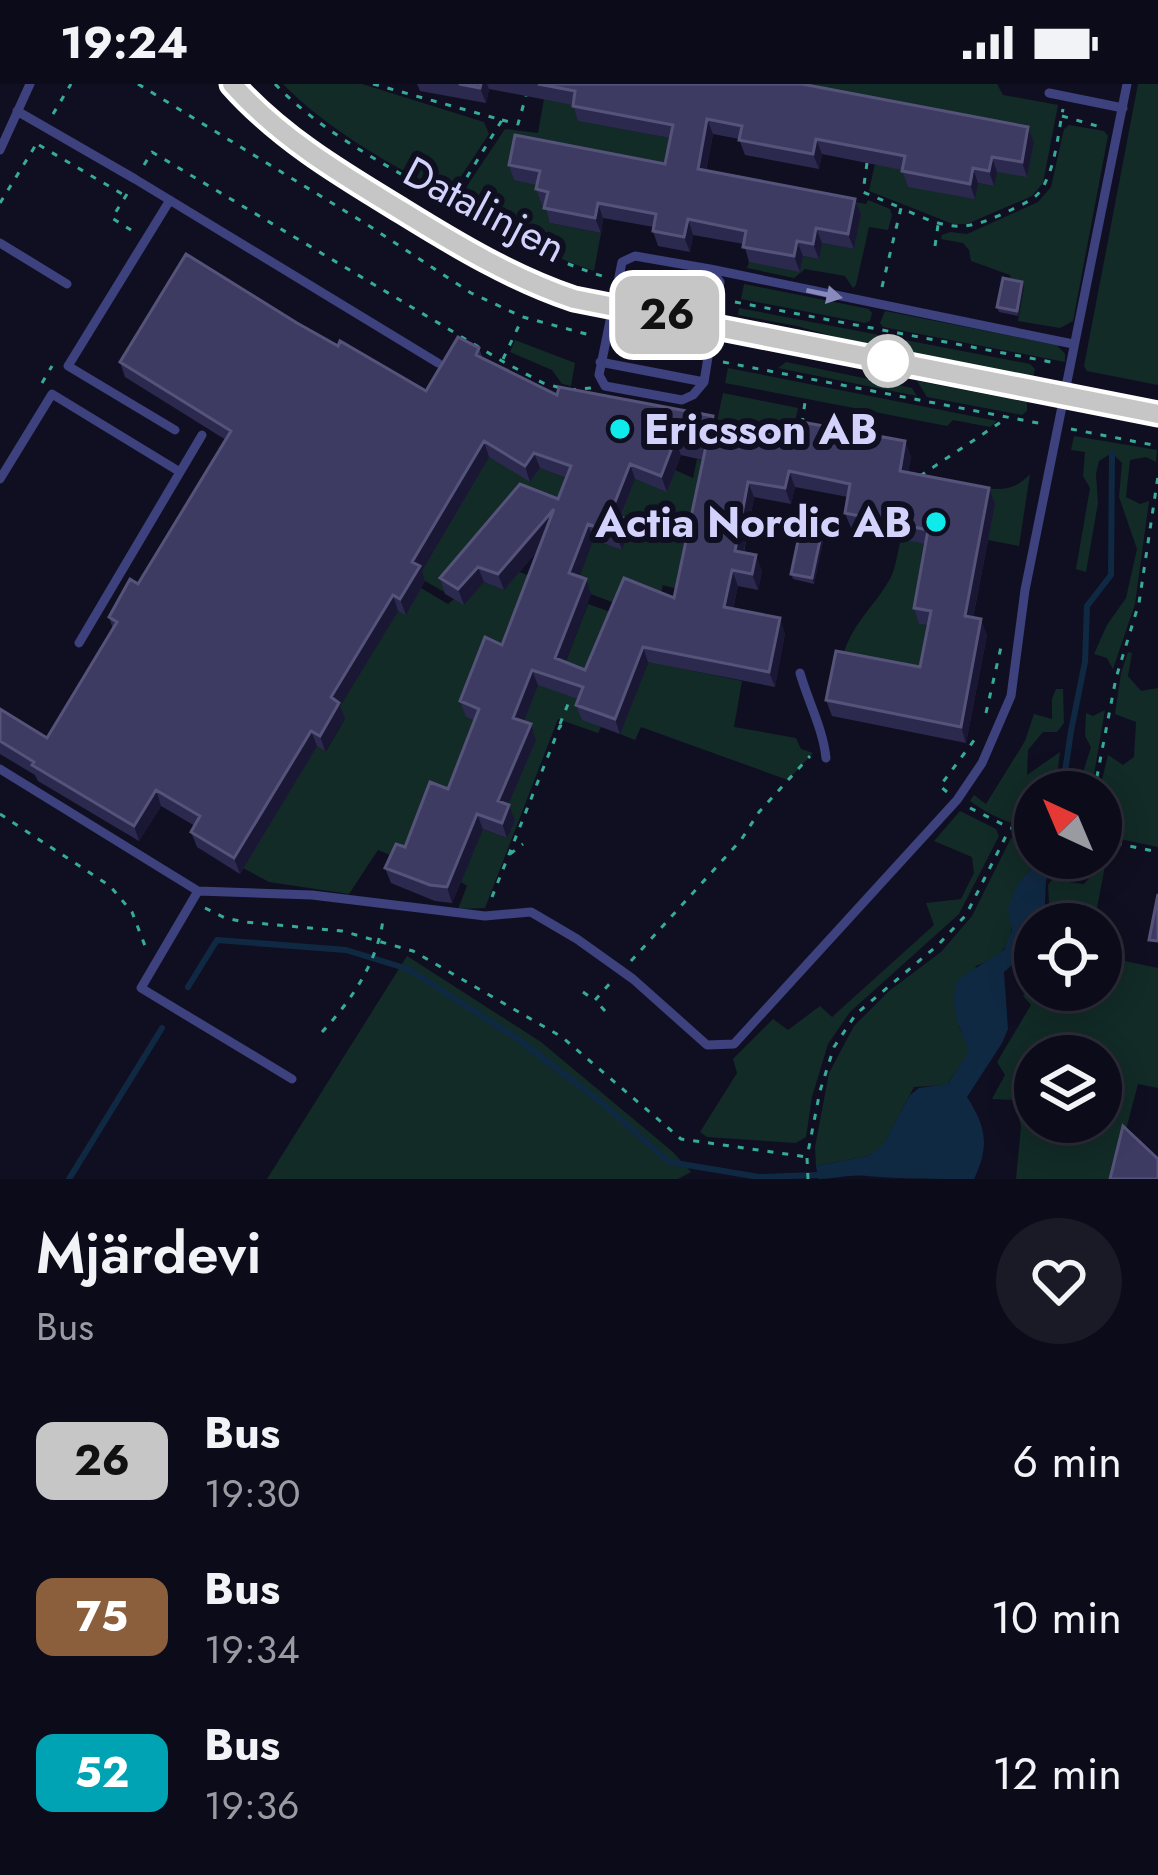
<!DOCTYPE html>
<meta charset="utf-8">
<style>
:root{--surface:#0c0b19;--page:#1a1926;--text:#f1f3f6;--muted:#9a9ba2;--line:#2c2b38}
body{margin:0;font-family:Jost,sans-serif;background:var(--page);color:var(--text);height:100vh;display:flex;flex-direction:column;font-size:45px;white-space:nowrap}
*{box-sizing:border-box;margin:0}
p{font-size:39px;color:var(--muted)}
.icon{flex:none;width:66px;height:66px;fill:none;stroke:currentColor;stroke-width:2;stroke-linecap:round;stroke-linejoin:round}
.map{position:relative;height:1095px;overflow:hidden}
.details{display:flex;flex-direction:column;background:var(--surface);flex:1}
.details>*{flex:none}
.badge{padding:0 24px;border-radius:18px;font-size:42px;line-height:78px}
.needle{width:78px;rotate:316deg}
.fabs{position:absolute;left:1014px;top:687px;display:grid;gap:24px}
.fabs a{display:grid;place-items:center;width:108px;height:108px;border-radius:50%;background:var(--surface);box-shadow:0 6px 30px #0003,0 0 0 3px var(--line);font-size:60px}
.map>.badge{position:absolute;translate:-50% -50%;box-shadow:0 0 0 6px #fff}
.round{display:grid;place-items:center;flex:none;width:126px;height:126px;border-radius:63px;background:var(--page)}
.overview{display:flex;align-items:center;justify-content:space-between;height:204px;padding:0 36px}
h1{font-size:57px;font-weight:600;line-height:90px}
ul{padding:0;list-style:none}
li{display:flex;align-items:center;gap:36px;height:156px;padding:0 36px}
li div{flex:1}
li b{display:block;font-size:45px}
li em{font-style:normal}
li .badge{min-width:132px;font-weight:700;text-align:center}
.status{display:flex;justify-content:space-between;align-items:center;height:84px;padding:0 60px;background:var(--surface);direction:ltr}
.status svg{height:33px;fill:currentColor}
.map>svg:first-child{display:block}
</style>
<div class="status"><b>19:24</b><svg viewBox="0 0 49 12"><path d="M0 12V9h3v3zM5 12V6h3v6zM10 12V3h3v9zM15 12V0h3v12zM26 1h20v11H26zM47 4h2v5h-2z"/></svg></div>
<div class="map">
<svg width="1158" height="1095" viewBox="0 0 1158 1095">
<rect width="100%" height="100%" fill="#100f21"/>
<path fill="#122b27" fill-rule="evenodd" d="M283,0H362L484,38L489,50L450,109C397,87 322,41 283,0Z
M727,0H997L1003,11L1058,21L1043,99L1032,112L967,140H953L869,107L875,80L911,87L975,114L978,99L994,102L997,88Z
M1138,0H1158V301L1087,287L1084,282Z
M544,15L581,22L579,37L665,53L681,43L671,95L545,102L553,123L550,139L601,149L594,187C544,171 502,144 459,114L505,45L538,49Z
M1069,41L1104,47L1108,52L1073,237L1060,244L1018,237L1024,203L1012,200L1010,191L971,177L969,166L963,159L941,155L942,151L950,148L967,150L1038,118L1051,103L1064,45Z
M844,116L866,120L868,116L890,125L892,131L888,146L869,143L856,201L853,204L845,192L805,185L794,194L747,184L749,178L799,187L803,172L819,175L822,159L854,165Z
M744,200L869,225L872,229L870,237L865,239L741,215Z
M739,224L1030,280L1035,285L1033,294L867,262L797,242L738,231Z
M885,227L1057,261L1065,270V278L883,243L880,239Z
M515,256L575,279L571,302L562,300L552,286L510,268Z
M786,278L912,304L917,312L778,284Z
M728,284L997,337L990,343L953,336L947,342L725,299Z
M917,297L1027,318V327L1022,331L927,313Z
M723,309L798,324L788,368L715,347Z
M1074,352L1157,366L1156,378L1146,373L1130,376L1126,413L1140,420L1149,417L1135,520L1113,585L1107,574L1094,570L1107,541L1126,514L1137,465L1119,413L1122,379L1112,369L1099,377L1096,390L1098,419L1086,488L1076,485L1090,404L1083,392L1085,368L1071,366Z
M489,373L540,384L576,398L564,431L446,509L418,493Z
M697,375L712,378L684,507L663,501L658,521L625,523L575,504L593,456L622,466L616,444L635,395L666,407L675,386L693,394Z
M1030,390L1019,462L988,456L994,420L942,405L953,396C982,403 1008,415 1030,390Z
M901,454L934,461L919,539L937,543L926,598L842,578C848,542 875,523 891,493C896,482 898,466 901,454Z
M519,488L539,495L484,641L410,779L378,766L349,810L269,798L243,784L317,662L326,667L345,635L336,629L398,527L406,530L421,504L448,520L454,515L464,520L484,498L504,506Z
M588,520L622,532L601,643L598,649L558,635L485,824L458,825L467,802L461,798L483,745L507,754C499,705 520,646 538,601L561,590Z
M662,544L670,582L742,597L734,643L796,654L801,665L813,669L788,696L641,643L635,656L620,650Z
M1128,568L1132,569L1128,592L1141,607L1158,604V763L1101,751L1099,708L1108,671L1123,681L1134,673L1136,638L1115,630L1121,589Z
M1056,605H1063L1064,639L1057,648H1043L1028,666L1027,691L1060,668L1055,708H1035V744C1010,740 990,732 970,717L974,711L986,720L1025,657L1034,630L1052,635V615Z
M1105,626L1091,708H1077L1091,663L1085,652L1086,629L1093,632Z
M960,727L996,745L999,752L959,830L850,928L828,960L812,1013L806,1053L796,1059L707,1053L700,1048L737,989L733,975L773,935L788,946L820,922L832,933L934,841L926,819L961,815L974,789L972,773L934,757Z
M1011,754L1035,758V774L1039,776C1027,790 1015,801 1011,819C1008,829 1013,838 1011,849C1008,868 992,876 976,882L959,942L970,967L947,1001L914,1003L883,1062L868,1072L816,1082L815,1063L829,989L854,942L889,907L941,868L972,832Z
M1101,765L1108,766L1094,840H1050L1048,801L1056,791L1062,797L1084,800L1091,792L1094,774H1101Z
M407,872L541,958L673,1068L691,1088L678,1095H267Z
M1101,872L1158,884V1004L1138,1000L1113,1095H1016L1021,1043L1015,1016L992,1015L1005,991L997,978L1031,921L1023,912L1035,894V906H1101ZM1035,972H1101V1038H1035Z"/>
<path fill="#102943" d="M1039,776L1050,780L1046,797L1044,840H1035V862L1004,888L1008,945L1002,959L967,1013C986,1043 990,1061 974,1095C938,1095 902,1095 867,1092C851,1090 834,1095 818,1095L816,1082L868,1072L883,1061L910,1011L919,1004L948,1000L969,967C959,942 949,922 957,896L1004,866L1012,847L1008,825L1017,801Z"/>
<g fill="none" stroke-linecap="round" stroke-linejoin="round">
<path stroke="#102943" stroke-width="6" d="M1062,708L1071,647L1085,578L1087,522L1111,491L1112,369
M188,903L217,856L346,866L408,885L515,953L601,1018L669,1078L759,1093L818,1091
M69,1095L162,944"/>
<path stroke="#36ac98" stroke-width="3" stroke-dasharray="6 9" stroke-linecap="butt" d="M138,0L371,143L471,209L523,233L590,251
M275,0C324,51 392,84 452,119C502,148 547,175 602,192
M373,0L502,36L451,119
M53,30L71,0
M1062,32L1104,44
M502,36L518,40L526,12
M39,61L124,111
M867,79L863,108L899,123
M144,81L152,68L502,277L543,299L561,304
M127,110L112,134L131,146
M0,119L37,59
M935,162L938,141
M635,200L702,212
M882,203L901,124C953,148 964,149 1017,123C1029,117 1039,113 1045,99C1056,77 1058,50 1063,25
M735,218L1056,279
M623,259L690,272
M503,275L522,235
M723,278L1043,340
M42,299L52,282
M570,306L591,304
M802,340L805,318
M1071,345L1158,362
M920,392L1007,334
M986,629L1001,563
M560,640L572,610
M947,708L940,702L975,655
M1094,708L1116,594L1139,519L1158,392
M970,724L1010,744L1035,747
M0,730L110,802L132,828L147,867
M1101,756L1158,768
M510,770L523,760
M492,813L560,642L568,645
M205,824L225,834L245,838L342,847L413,867L562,953L681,1055L807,1073
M631,877L741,756L759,728L810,672
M583,908L593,915
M605,927L595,916L612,897
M322,948C351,917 377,879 383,836
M808,1095L807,1073L820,1007L834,963L856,930L938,861L966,831L1009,746"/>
<path stroke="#3d417d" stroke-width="9" d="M1049,9L1123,24
M17,27L135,95L438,279
M0,66L30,0
M170,116L68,282L175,346
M0,159L67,200
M635,172L710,185L720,198L704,298L693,311L682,316L605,302L599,291L622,178Z
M710,185L1073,260
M600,278L704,298
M0,395L52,310L180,388
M79,559L202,351
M800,589C808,617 823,645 826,674
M0,685L198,807L312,811L485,832L531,828L577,855L633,895L707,961L734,960L957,716L982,679L1011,612L1025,506L1127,0
M198,807L141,904L292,995"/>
<path stroke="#6f7af6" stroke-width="24" d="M232,0C281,54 341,90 402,127C457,161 512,194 574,215L1158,330"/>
</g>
<path fill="#2c294e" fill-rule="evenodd" d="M417,0H802L1028,43L1034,58L1027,93L997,88L994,102L978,99L975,115L908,103L902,86L822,70L819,85L745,71L739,55L713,50L706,87L855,115L861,130L854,165L822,159L819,175L803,172L800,188L749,178L744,160L693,151L690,168L658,162L653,147L654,143L603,134L601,149L550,139L545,121H542L536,105L537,101L514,96L509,81L665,80L670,54L578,37L573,21L489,5L486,19L420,7Z
M1024,203L1018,232L999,228L997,223Z
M297,239L426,307L479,264L483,275L557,311L799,356L911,372L908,389L989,404L995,420L973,534L987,551L966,659L832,632L826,616L920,583L928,541L919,540L914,524L925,460L851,444L845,429L848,413L795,403L791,420L754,413L744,469L762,487L758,506L738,502L733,525L785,549L775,603L648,578L620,650L582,636L576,621L578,615L538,601L524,638L531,640L536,656L508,721L515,737L507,754L483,745L452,819L435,817L391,799L385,784L405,763L448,705L474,636L466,633L460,617L502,561L539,465L504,506L484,498L464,521L445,510L440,494L558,415L566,394L540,384L530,398L489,373L422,487L425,497L406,531L398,527L340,622L345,634L325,667L317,662L240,790L197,763L191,748L195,742L161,722L139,757L38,697L35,691L0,670V625L47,654L113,545L109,533L138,500L226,356L125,293L120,278ZM681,371L703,376L674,514L585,586L565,578L591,510L579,492L593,456L622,466L628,449L621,433L635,395L667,408Z
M825,447L814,500L793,495L791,490Z"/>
<path fill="#191734" d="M481,0H487L489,5L486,19L480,4Z
M707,35L713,50L703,100L698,85Z
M1028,43L1034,58L1027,93L1022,78Z
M816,55L822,70L819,85L813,70Z
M992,73L997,88L994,102L989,87Z
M973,84L978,99L975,115L970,100Z
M855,115L861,130L854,165L848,150Z
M598,119L603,134L601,149L595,134Z
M688,135L693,151L690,168L684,153Z
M816,144L822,159L819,175L813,160Z
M797,157L803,172L800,188L794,172Z
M1022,198L1024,203L1018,232L1017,227Z
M675,356L681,371L667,408L661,392Z
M484,357L489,373L422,487L425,497L406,531L400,515L412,478Z
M905,357L911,372L905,402L900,387Z
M534,369L540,384L530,398L525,382Z
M630,380L635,395L616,444L611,428Z
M789,387L795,403L791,420L785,404Z
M748,398L754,413L741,482L735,467Z
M989,404L995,420L970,548L965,532Z
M554,425L560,440L504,506L498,490Z
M623,434L628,449L622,466L616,451Z
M588,440L593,456L575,504L569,489Z
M823,442L825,447L814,500L812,494Z
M756,471L762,487L758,506L752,490Z
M478,483L484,498L464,521L458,505Z
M732,486L738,502L730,538L724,523Z
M586,495L591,510L561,590L555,574Z
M393,511L398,527L340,622L345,634L325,667L320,652L331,613Z
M780,534L785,549L775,603L769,588Z
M981,535L987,551L966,659L961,643Z
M643,563L648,578L620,650L615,635Z
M532,586L538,601L519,650L513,634Z
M531,640L536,656L503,733L498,717Z
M311,647L317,662L240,790L234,774Z
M156,706L161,722L139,757L134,742Z
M509,721L515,737L507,754L502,739Z
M477,730L483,745L452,819L447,803Z"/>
<path fill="#3d3b61" stroke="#555379" stroke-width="3" fill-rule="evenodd" d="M459,0H481L480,4Z
M538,0H802L1028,43L1022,78L992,73L989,87L973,84L970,100L902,87L905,72L816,55L813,70L739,56L742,42L707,35L698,85L855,115L848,150L816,144L813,160L797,157L794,172L743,163L746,147L688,135L684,153L653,147L656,130L598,119L595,134L544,124L548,108L536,105L540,87L509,81L515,51L665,80L673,41L573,22L575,7Z
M186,170L297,239L338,262L340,257L426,307L458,253L479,264L476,271L557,311L559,303L713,332L712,339L799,356L802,338L905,357L900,387L989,404L965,532L981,535L961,643L826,616L836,567L920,583L931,527L914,524L928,446L845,429L850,400L789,387L785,404L748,398L735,467L756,471L752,490L732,486L724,523L780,534L769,588L643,563L615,635L576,621L583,603L532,586L513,634L531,640L498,717L509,721L502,739L477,730L447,803L430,801L385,784L396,760L405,763L430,698L448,705L479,625L460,617L485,553L502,561L554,425L498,490L478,483L458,505L440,494L520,400L558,415L571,382L534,369L525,382L484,357L412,478L420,482L400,515L393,511L331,613L339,619L320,652L311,647L234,774L191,748L200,732L156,706L134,742L32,681L34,678L0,657V625L47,654L117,538L109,533L130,495L138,500L231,347L120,278ZM675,356L706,362L674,514L624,494L585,586L555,574L586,495L569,489L588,440L616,451L623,434L611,428L630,380L661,392Z
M1003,194L1022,198L1017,227L997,223Z
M802,438L823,442L812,494L791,490Z
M1158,810V857L1149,856Z
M1123,1042L1158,1075V1095H1110Z"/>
<defs><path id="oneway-solid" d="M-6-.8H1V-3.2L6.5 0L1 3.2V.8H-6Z" transform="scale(3)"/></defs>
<use fill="#888abc" href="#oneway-solid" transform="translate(824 210) rotate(12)"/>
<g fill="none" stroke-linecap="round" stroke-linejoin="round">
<g stroke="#fff" stroke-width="27">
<path id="line" d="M232,0C280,54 341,90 402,127C457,161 512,194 574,215L1158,330"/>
</g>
<use href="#line" stroke="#c6c6c6" stroke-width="18"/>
</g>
<circle fill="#fff" stroke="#c6c6c6" stroke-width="6" cx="888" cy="277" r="24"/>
<g fill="#0eebea" stroke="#100f21" stroke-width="4.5">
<circle cx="620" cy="345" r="12"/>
<circle cx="936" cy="438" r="12"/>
</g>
<g text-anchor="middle" stroke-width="12" stroke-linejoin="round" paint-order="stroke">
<g font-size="42" fill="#d2d2fc" stroke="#100f21">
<text transform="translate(485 125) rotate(28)" y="15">Datalinjen</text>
</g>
<g font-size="42" font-weight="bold" fill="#d2d2fc" stroke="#100f21" text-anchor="start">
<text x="644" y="360">Ericsson AB</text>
<text x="912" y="453" text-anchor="end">Actia Nordic AB</text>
</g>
</g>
</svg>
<div class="fabs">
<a><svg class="needle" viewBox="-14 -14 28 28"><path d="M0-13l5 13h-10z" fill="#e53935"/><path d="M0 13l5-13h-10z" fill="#9a9ba2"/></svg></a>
<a><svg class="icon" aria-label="locate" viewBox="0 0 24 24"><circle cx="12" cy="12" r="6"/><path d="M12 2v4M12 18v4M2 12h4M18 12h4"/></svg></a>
<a><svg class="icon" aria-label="layers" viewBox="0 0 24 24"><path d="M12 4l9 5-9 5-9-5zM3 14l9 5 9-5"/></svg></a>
</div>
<b class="badge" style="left:667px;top:231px;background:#c6c6c6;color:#111">26</b>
</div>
<section class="details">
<div class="overview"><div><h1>Mjärdevi</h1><p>Bus</p></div><a class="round"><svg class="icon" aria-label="heart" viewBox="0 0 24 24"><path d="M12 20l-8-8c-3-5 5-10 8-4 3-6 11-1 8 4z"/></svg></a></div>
<ul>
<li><span class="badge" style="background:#c6c6c6;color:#111">26</span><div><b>Bus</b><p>19:30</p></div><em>6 min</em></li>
<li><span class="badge" style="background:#8b5e3c;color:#fff">75</span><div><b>Bus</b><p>19:34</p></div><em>10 min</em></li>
<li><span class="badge" style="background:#00a3b4;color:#fff">52</span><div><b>Bus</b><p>19:36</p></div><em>12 min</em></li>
</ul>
</section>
